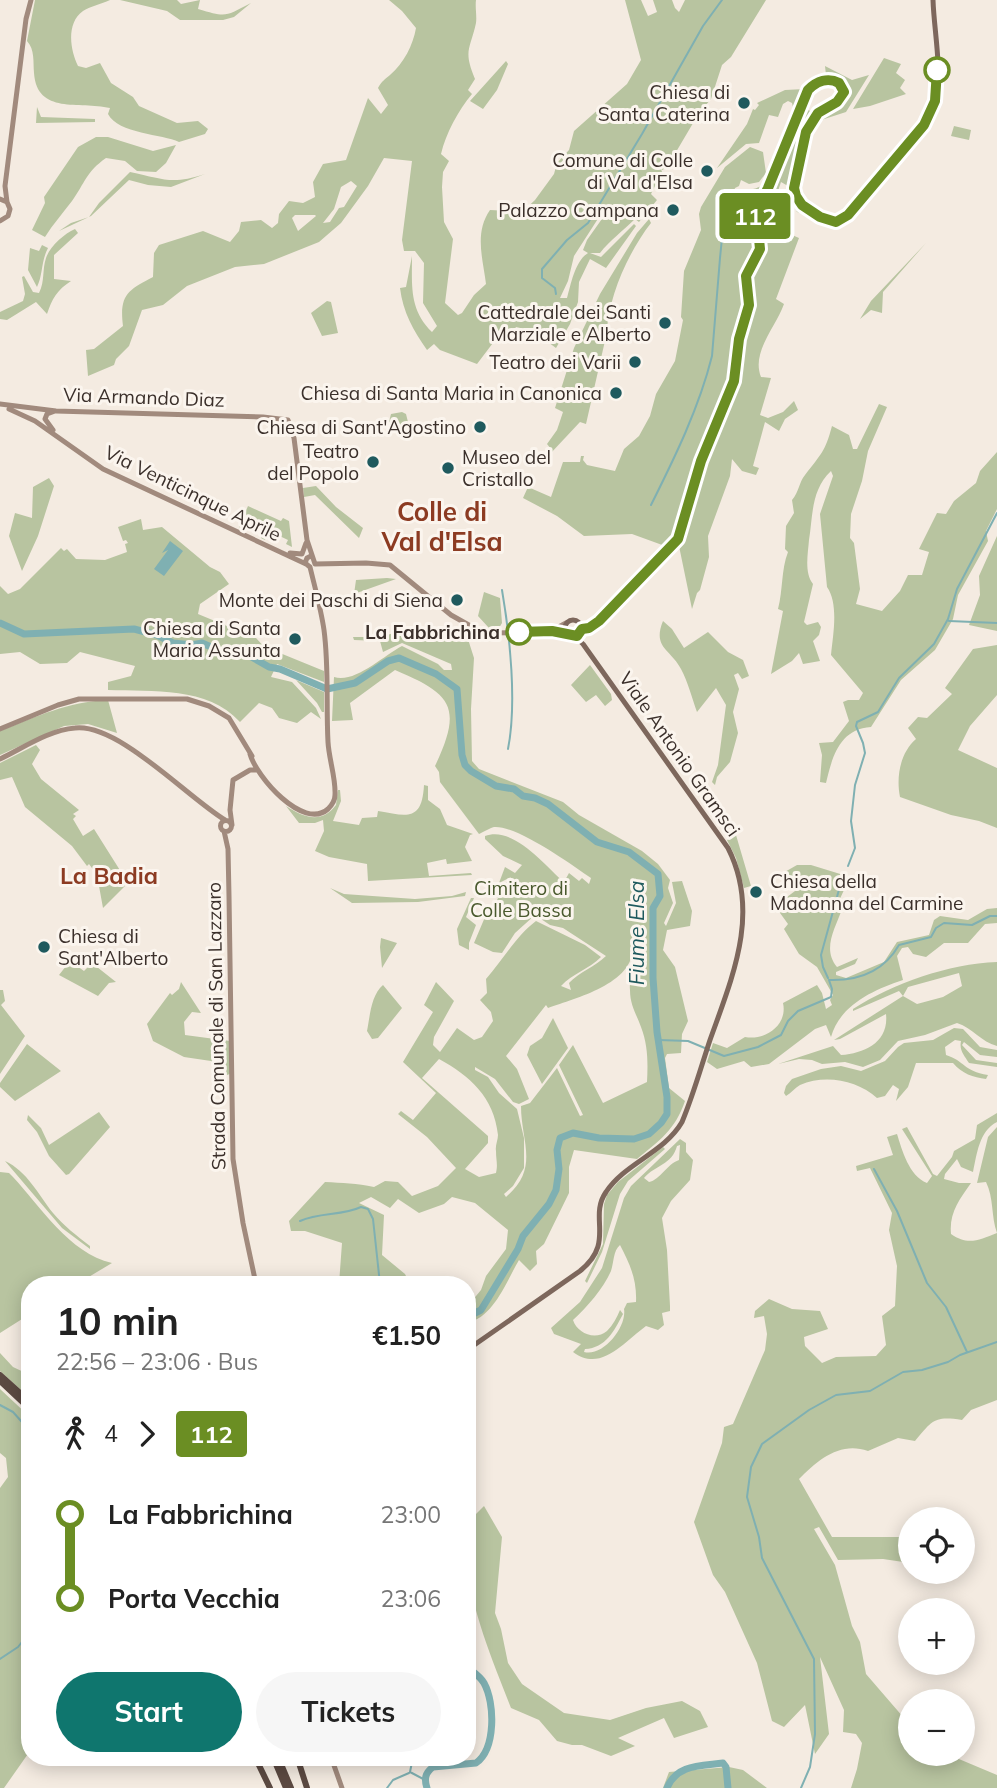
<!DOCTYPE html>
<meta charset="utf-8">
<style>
:root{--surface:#fff;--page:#f6f6f6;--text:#222;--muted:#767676;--accent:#0f766e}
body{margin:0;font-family:Mulish,sans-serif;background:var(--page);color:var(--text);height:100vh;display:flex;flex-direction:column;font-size:26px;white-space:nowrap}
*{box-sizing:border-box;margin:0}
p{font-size:23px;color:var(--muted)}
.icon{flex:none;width:38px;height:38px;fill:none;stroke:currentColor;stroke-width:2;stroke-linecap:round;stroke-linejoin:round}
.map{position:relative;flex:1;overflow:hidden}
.side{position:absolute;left:21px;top:1276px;width:455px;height:490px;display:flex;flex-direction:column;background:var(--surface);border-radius:28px;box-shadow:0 4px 18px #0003}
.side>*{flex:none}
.badge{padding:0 14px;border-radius:5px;font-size:24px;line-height:46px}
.tools{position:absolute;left:898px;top:1507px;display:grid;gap:14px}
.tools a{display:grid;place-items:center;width:77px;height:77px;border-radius:50%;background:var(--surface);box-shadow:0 4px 18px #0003;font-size:35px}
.map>.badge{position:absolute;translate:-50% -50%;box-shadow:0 0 0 4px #fff}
.legs{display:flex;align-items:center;gap:10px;height:77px;padding:0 35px;font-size:23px}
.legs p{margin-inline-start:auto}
.overview{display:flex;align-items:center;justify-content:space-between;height:119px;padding:0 35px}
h1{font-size:38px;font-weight:700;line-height:52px}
.action{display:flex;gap:14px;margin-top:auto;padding:14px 35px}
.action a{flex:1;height:80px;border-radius:42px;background:var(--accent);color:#fff;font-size:28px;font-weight:700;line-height:80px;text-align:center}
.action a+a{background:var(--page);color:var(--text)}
ul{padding:0 35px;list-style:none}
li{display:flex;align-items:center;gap:24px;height:84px;font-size:26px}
li i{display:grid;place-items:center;width:10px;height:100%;margin:0 9px;background:currentColor}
li i::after{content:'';width:18px;height:18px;margin:-9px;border:5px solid;border-radius:50%;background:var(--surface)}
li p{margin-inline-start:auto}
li:first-child i{background:linear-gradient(#0000 50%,currentColor 0)}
li:last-child i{background:linear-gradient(currentColor 50%,#0000 0)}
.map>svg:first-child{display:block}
</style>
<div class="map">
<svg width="997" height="1788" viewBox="0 0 997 1788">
<rect width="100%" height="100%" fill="#f4ebe1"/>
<path fill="#b8c4a0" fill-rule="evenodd" d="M35,0H110C101,4 91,6 83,11C66,23 70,50 78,66L86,68L100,63L111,83L133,97L139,106L177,123L198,121L208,129L205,134L179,142C163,134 118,134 108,114L110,108C79,101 37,115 34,73C33,61 35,50 27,41Z
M120,0H177L181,4L200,0L198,9C228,18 225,16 251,3L234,17L223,20H180L167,11Z
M389,0H476C475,7 477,16 476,23C470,50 463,50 475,79L468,90L472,94C458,111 446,133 441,154L449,161L443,172L442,187L444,222L453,239L445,303L458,315L462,313L474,295L486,284C483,259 474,233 490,210L512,211L516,218L535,200L554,174L557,163L569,150L574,131L627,84L641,60L625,0H641L648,16L657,12L653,0H672L675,8L679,12L685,0H766L731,57L722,65L711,99L699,113L676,152L669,157L663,170L661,169L662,172L651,194L657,200L639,222L635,219C623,231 610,240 600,253H590L601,257L634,224L636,226L606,268L590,259L579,282L578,302L570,324L556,348L533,331L516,327L510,336L502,331L477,364L440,350L434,344L427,350C413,330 403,312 400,288L406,287L412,256C412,285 409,310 432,332L437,326L423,303L424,263L415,251H404L402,240L412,161L384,158L368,186L341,223L319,242L264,264L235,267L187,286L163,305L142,310L129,346L116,359L114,365L88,376L86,350L94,349L123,326C119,295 128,290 153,277L154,253L159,245L203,231L230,242L239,231L241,222L261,220L272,228L278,223L279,214L289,201L303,203L315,197L313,182L323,164L346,160L368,98L381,114L388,105L378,88C382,81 385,79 390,75C404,63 413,45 416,28L402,11ZM351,181L357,186L344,207L339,208L330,222L323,223L334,209L341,187ZM601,214L604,216L587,240L583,250L588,253C575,261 571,284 567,298H560L568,281L574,256ZM295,215H315L316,216L298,231L292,218Z
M884,58L901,64L896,73L905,80L900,88L906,94L870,106L853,109Z
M506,61L508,64L497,90L483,109L470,101Z
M825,66L852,80L869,75L846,112L815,122C824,110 840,107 847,95L843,80L833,75H826Z
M805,89L780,149H778V144L793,107L792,103L788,101L783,104L778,117L769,115L759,143L746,144L717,168L747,124L753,109L755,110L759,105L757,103L785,90Z
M37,107L41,117L95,119V122L36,123Z
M804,109L814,112L799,138L796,170L791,187L798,204L813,216L797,212L790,199L788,186L781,182L776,197L784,200L778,208L773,207L767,220L793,229L792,235L799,238L776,299L784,304C776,327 751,352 761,377L771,378L760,415L768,418L783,412L794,401L798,410L785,419L779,431L765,422L753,466L759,468L756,475L742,471L732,459L730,476L708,536L709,557L700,590L697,593L692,609L679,546L710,448L738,382L743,343L753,304L750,273L762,256L764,248L758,220L789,150Z
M954,126L971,130L969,140L951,136Z
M96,137H108L153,151L176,145L166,163L156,172L137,171L125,161L106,158C86,172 85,183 72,201C63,213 53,224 45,237L32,230L45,203L44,197L78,147Z
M750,147L763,152L766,173L759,182L749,184L741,180L739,186L735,188L730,204L731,210L734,211L737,216L743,218L748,214V209L751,208L747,190C772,187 766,175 772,158C780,179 752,201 749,220C748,230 755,239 756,248L742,274L746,301L736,335L728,387L710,421L673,543L665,546L632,534L584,536L557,516L523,498L528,487L551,497L563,462H580L581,456H584L583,460L587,465L615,471L624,449L639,436L650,416L656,394L675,361L683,320L681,317L684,271L701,230L699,214L701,207L725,167Z
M130,172C163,179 172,185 205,174L171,187L148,185L129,180L91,216L59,231L71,223L89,217L99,203Z
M649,219L651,223C629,251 608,297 607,332L586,424L580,422L550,454L549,452L551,449L547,444L557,430L563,412L555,408L574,348L600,294L637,233Z
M75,229L78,233L54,255V279L71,281C57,290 52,299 47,314L36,302L7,320L0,319V312L23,301L25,294L22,277L24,276L33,292L39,293C45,281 42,270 46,258C50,246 64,234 75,229Z
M926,243L883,292L882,313L871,310L860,319L871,301Z
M42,245L48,248C41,261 43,275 37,287L28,270L30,248L39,251Z
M327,301L331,302L338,333L322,336L311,313Z
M879,404L887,407L868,451L862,481L851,514L850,538L854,543L860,589L856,604L882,611L900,591L908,575H922L929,552L919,549L937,513L946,514L954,501L976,483L980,471L997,452V509L986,531L988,541L958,595L953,619L935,650L901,680L871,727C839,729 832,758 826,783L820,782L822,755L819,743L833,742L849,721L843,702L848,700H859L863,693L831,655C833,635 839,604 827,587L820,514L833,476L831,471C811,490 813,515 809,540C808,553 804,573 813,584L804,622L807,625L818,622L821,627L819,635L813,641L820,661L803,664L799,653L792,661L771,674L783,611L778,609C783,590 781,570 788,552L785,549L786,526L794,513L792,500C799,492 799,482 805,475C821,454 825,452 832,426L849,435L853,449H857Z
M402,412L406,414L409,426L402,430V437L389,422L391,414Z
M49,478L54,486L38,536L22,571L9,536L15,513L32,518L33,487Z
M316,486L336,507L363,528L359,538L315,495L304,497L303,488Z
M248,506L281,521L283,518L289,521L292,547L286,544L288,540L269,531L265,540L261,538L266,527L249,519L244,529L239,527Z
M141,519L143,530L162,527L210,567L220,572L229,584L200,604L198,614L256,638L267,650L275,651L324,671V682L277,664L271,677L292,682L316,708L321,719L311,712L297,723L279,718L272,708L259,703L240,722C207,686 153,692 108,690V682L131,676L135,666L80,652L67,663L40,664L20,652L0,654V586L8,594L20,589L61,548L64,551L67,549L76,559L105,560L127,552L125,544L128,543L126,540L123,541L118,527Z
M997,536V631L969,625L980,595L979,576Z
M387,578L396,579L354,594L356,580Z
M484,592L500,598L502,623L499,628H489L478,616Z
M663,621L672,629L684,648L708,632L728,652L743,660L749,676L742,679L738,673L734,675L739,689L733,712L738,733L730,762L717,777L715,785L712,782L718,765L726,705L716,688L697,712C692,698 688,682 681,669C671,649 652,648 663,621Z
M403,630L425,632L442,640L446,634L451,638L462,639L467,636L474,658L471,709L472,761L479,769L563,802L579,815L642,851L658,864L670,880L668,888L673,903L664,923L666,926L676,903L672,882L682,881L692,911L690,926L667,930L663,950L675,967L688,1021L682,1034L681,1053L667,1054L665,1058L669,1088L685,1101C675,1130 660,1140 637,1159L574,1150L569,1167V1193L544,1244L536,1251L537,1264L530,1271L519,1260C506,1282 494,1317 467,1323V1302H471L481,1290L486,1276L506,1249L508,1230L475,1203L452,1197L444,1204L419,1213L398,1199L390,1208L371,1197L359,1203L384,1215L382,1255L405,1274L410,1284H339L342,1243L305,1231H291L289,1221L325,1182C342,1183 357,1183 374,1187L385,1181L398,1182L412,1196L438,1186L456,1168L427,1137L398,1114L401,1111L413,1120L436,1093L403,1062L433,1012L424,1005L436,982L454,1001L434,1037L433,1045L440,1052L457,1028L474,1040L482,1037L493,1021L491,1012L480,1000L487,993L486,979C503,960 516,936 536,921L585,945L601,957C589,969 572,974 561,986L571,990L569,983C579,972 595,967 606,956L563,928L550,925L535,915L515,933L502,953L493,952L474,943L488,910L491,906L494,907L498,898L495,896L511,877L499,883L505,867L515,873L522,865L503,856L485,839V836C514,826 543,864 564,882L569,873L579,881L582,878L589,884L591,878C572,865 517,825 494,827C490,828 483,832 479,834L440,782L439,772L435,766C463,707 452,694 395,670L350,703L353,720L332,721L334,677C354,684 383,656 402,646L438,664L444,670H452L451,664L402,643L383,652L380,641L354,640L353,637H381ZM632,938L641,942C642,959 628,971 630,990C630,1005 636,1013 641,1027C648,1045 648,1063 647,1082L603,1103L573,1045L559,1065L583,1115L580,1116L557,1068L530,1103L521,1106C521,1142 540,1168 506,1197L504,1194L513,1186L524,1168V1138L517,1109L499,1093L488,1077L475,1070V1067L495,1079L513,1102L519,1104L529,1099L517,1069L506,1056L546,1005L548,1008C579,997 642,982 632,938ZM439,1059C470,1076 494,1097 498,1135C498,1140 495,1146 496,1151C496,1160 498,1164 496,1173L479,1177L465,1169L488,1143V1136L422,1078Z
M997,645V695L970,726L958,750L997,768V828L979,821L951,815L900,797C896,777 900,753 916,739L908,728L918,717L927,718L952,694L945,688L973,649Z
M590,665L611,694L612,700L605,706L596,695L586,702L571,685Z
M296,680L324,692V712H322L317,703Z
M108,700L117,733L88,724L64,726L0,755V731C38,716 67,702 108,700Z
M36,745L40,750L32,764L41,779L79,810L73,814L76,816L73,819L83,836L94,829L128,883L103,908L97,875L89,864L87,866L72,846L25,807L12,777L0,780V763Z
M424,785L428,786V800L440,809L447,825L473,834L470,835L465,847L472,861L447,864L446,859L427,863L429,876L471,873L472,875L368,881L367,864L329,857L315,851L324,831L323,820L315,823H299L286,806C303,817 321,825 336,805L338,790H340L341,801L333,821L359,825L362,818L377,817L378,811C407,816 422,822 424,785Z
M736,835L751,886L744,888L736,858L727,840Z
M797,865H811L850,877L838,903L842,909C835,929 822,949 837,967L858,958L855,964L836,972V975L846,978L884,962L897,942L929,935L934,920L940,916L968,920L987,909L997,908V923L985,924L968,943H944L926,957L913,954L908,947L902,948L897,956L903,980C873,990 840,1005 831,1037L826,1025L815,1029L769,1064L751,1067L744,1061L717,1069L707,1062L713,1043L727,1048L745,1037C765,1041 788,1025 783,1003L817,985L822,993L826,1009L832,1005L830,1000L833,995L817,967L799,954L784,929L788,924L775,906L795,891L783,873Z
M330,888L344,894L415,899L452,896L466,892L465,896L418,902L352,903Z
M471,898H474L466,917L476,925L469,943V950L459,945L457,929Z
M381,938L397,943L382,968L380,947Z
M70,961L84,971L92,963L116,982L109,983L98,996L59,975Z
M997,962V1046C981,1042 973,1028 957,1023L925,1035L898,1041L880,1060L863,1067L845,1062L822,1064L812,1060L799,1059L778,1064L833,1046L841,1055C865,1053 889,1042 886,1014L840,1039L834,1040L903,996L899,991L853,1011V1009C894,983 948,964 997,962ZM959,973L962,986L943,997L917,1004L903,996L908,987Z
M181,982L201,1013L192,1012L184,1022L185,1035L230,1041V1074L224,1076L211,1061L184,1057L153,1041L147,1024L170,993L172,995L179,989Z
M383,985L402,1008L378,1038L372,1039L367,1031C370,1016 371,995 383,985Z
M0,990H3L5,1001L1,1005L25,1036L0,1074Z
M553,1018L568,1048L542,1084L527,1055L530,1046L542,1038Z
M954,1028L963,1029L980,1047L997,1050V1057L980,1055L964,1042L962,1045L976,1060L997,1063V1067L969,1063C964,1055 959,1050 961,1041L955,1040L945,1047L946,1055C965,1061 963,1071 988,1075L986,1079C973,1077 962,1074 953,1063H916L908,1087L896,1101L899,1089L893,1085L885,1096L877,1098C857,1080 825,1074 800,1085C795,1088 791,1093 786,1096L784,1093L786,1086L792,1079L821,1069L841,1066L861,1071L885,1061L898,1047L904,1043L933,1040Z
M27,1044L61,1071L15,1101L0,1087V1083Z
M99,1112L110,1127L69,1174L66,1175L49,1156L37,1132L27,1120L28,1115L41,1128L49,1145Z
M997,1113V1122C979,1131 977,1154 973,1172L961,1167L957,1159L945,1174L944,1179L959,1183H971C959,1200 949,1213 951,1234C968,1246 979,1240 997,1233C991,1217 994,1198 986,1182L977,1183L988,1137L997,1127V1400L971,1410L962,1420C934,1416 933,1420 915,1441L898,1438L868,1451C840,1441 818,1460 799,1479L832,1537H910V1563L883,1559L838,1560L819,1527L814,1529L835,1565L852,1626L860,1642L866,1674L910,1725V1754H947L997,1775V1788H851L857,1769L862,1743L856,1734L843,1732L844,1710L820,1657L829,1734L815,1754L805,1705L784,1727L772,1721L757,1663L725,1592L713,1575L694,1522L722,1443L724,1427L733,1424L765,1350L767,1334L764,1316L754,1318L755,1311L769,1299L792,1309L820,1311L828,1329L804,1337L805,1346L822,1363L836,1357L876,1356L886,1345L882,1316L895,1306L897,1266L889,1230L892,1213L870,1168L857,1171L856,1166L893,1155L887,1137L897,1134C902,1150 909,1176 927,1183L932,1176L902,1129L907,1127L933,1174L937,1176L952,1157L954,1151L975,1139L977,1125Z
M680,1139L686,1143V1152L693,1160L690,1180L671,1201L662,1218L667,1250L670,1306V1311L662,1313L664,1325L658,1330L646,1326C624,1342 601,1373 573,1352L581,1344L554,1334L551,1328L580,1302L602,1268L624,1198L631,1186ZM680,1145L679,1160C667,1164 660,1180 649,1182L644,1178C655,1165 672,1165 677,1146ZM620,1245C630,1264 637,1280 636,1302L627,1303L624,1309C627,1327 603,1357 584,1352L585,1349C606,1348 614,1331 623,1314L620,1310C617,1317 613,1325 607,1331C595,1341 577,1333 573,1320C587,1307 603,1289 611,1271C614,1262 613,1251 620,1245Z
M663,1147L665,1149L628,1181L620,1194L602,1252L587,1283L585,1281L603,1244L604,1204L607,1195L618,1182Z
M5,1161C27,1171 38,1194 53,1213C64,1226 77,1236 90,1246V1249L62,1228Z
M0,1172L9,1173L13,1177C41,1207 69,1253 112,1263L77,1284H30V1314L0,1333Z
M0,1353L13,1367L30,1375V1398L0,1371Z
M0,1389L30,1417V1751L4,1788H0V1488L8,1477L6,1458L0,1453Z
M467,1506L476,1514L484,1506L502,1537L495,1613L501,1629L508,1663L522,1684L564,1713L610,1720L646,1708L682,1701L700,1711L708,1727L674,1738L664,1718L618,1738L635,1746L611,1756L582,1745H572L557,1741L539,1720L511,1708C494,1664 470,1608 467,1561C466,1543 467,1524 467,1506Z
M729,1767L743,1770L767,1788H663L669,1772Z"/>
<path fill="#7fb0b2" d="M170,541L183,551L164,576L154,569L168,550L162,553Z"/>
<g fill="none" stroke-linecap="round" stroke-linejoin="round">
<path stroke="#7fb0b2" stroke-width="2" d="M556,294L555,288L542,278V269L567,240L588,223L642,134L703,26L722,0
M651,505C675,457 699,408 712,356L720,258L722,238L729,218
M502,590C510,637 517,703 508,749
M949,621L997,623
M848,866L855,848L851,821L855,785L865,753L863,743L856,726L857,722L878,712L899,678L934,644L948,619L957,589L997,513
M828,978L823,967L821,955L843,875
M659,1040L688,1041L724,1056L758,1047L781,1035L788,1021L798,1011L831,997L832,989L829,980C859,981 884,971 899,945L931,937L936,928L944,923L972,925L990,916H997
M874,1169L897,1211L927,1283L946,1307L967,1352
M300,1221C320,1212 342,1216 361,1207L368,1209L373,1219L380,1284
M0,1405L13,1412L30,1431
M0,1659L18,1647L30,1632
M413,1757L410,1772L425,1780
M387,1788L393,1780L409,1773
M801,1788L810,1767L815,1734L814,1659L762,1558L759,1537L747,1497L751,1467L762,1444L809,1410L836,1395L870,1391L903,1372L922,1370L948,1362L960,1355L997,1342"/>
<path stroke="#7fb0b2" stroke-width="7" d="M0,623L24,634L134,629L157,635L173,643L192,645L202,643L218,650L248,655L269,667L280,669L327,689L355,683L388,661L399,658L436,674L457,689L462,755L465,765L471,771L496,786L514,789L523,796L535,798L548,804L597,842L629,852L658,874L660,896L653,908V978L657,1032L667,1097V1114L661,1123L649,1134L634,1139L599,1138L573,1133L560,1138L557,1150L559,1169L556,1190L549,1204L523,1236L518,1249L481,1310L467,1317
M427,1788C424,1779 425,1773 433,1767L476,1763C496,1749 495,1703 484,1683C480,1676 473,1672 467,1667
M667,1788C677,1764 700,1766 723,1763L726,1767L728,1788"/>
<path stroke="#a18a7d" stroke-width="5" d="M0,199L7,202L10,209L8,216L0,221
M7,202L5,186L26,19L31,0
M0,404L56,411L263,417L288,420L294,438L307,540L315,564
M9,409L35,421L103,469L306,564
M53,430L45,419L47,414L55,411
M290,553L302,554L306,543
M315,564L366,563L390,565L451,615L483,633L568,632
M555,629L566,623
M0,729L58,705L79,699H187L209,706L229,718L252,756
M250,754C256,776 303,831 328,809C332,805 335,801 335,795C336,778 329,760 328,742C326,705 329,667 324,630C321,609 315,588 310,567L305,563L307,558L311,556
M0,759C23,748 49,730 75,728C118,723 187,797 225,820
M220.5 826a5.5 5.5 0 1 1 11 0a5.5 5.5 0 1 1-11 0Z
M232,825L230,810L233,780L250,770H257
M224,831L228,849L229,896L233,1159L243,1223L256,1284
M331,1757L342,1788"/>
<path stroke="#7d675c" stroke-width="5" d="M861,198C886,172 928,134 936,98C942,67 934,31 933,0
M820,213L834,218L846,212
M565 628a8 8 0 1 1 16 0a8 8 0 1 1-16 0Z
M582,629L588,628L599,621L677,541L705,448L734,381L739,339L749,305L746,275L760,248L754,226V217L768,188L806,93C815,80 841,71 843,94L837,102L819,113L807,129L802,142L794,186L797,197L805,208L820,217L834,222L848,215L863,196
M467,1350L580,1271C616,1242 588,1218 606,1192C625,1163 664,1153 682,1122C693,1096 701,1067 710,1040C732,978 761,913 728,848L583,644L574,636"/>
<path stroke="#5c4a42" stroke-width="6" d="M0,1375L30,1402
M0,1381L30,1409
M255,1757L270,1788
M273,1757L286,1788
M278,1757L291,1788
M297,1757L307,1788"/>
</g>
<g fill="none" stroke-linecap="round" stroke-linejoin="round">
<g stroke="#fff" stroke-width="16">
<path id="line-1" d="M519,632L552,631L577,636L582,629L589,628L599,621L678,539L701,461L734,381L739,339L749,305L746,276L760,249L759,239L754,226V217L768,188L808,90C817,81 828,77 839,83L844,92L837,102L818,113L806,132L794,188L796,196L802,205L820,217L836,222L848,215L924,125L935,101L937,70"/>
</g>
<use href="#line-1" stroke="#6b8e23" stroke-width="10"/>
</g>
<g fill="#fff" stroke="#6b8e23" stroke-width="3.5">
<circle cx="937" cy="70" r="12"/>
<circle cx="519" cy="632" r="12"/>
</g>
<g fill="#1f5a5e" stroke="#fbf5ee" stroke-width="2.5">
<circle cx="744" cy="103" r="7"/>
<circle cx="707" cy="171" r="7"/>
<circle cx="673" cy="210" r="7"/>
<circle cx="665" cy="323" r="7"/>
<circle cx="635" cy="362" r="7"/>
<circle cx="616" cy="393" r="7"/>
<circle cx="480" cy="427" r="7"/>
<circle cx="373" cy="462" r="7"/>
<circle cx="448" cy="468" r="7"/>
<circle cx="457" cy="600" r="7"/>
<circle cx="295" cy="639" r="7"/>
<circle cx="756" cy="892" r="7"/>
<circle cx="44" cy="947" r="7"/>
</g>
<g text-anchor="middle" stroke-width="6" stroke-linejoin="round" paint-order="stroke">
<g font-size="19" fill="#3b302b" stroke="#fbf5ee" text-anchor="end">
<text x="730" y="99">Chiesa di<tspan x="730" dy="22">Santa Caterina</tspan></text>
<text x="693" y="167">Comune di Colle<tspan x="693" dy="22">di Val d'Elsa</tspan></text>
<text x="659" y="217">Palazzo Campana</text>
<text x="651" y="319">Cattedrale dei Santi<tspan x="651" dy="22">Marziale e Alberto</tspan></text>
<text x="621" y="369">Teatro dei Varii</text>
<text x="602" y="400">Chiesa di Santa Maria in Canonica</text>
<text x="466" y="434">Chiesa di Sant'Agostino</text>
<text x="359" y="458">Teatro<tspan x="359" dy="22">del Popolo</tspan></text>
<text x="462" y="464" text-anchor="start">Museo del<tspan x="462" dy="22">Cristallo</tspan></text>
<text x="443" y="607">Monte dei Paschi di Siena</text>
<text x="281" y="635">Chiesa di Santa<tspan x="281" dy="22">Maria Assunta</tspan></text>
<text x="770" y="888" text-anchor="start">Chiesa della<tspan x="770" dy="22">Madonna del Carmine</tspan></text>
<text x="58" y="943" text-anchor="start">Chiesa di<tspan x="58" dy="22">Sant'Alberto</tspan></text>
</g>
<g font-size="19" fill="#3b302b" stroke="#fbf5ee">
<text transform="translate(144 397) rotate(2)" y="7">Via Armando Diaz</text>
<text transform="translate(193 493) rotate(26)" y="7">Via Venticinque Aprile</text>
<text transform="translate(680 754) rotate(55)" y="7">Viale Antonio Gramsci</text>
<text transform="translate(216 1026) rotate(-91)" y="7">Strada Comunale di San Lazzaro</text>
</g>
<g font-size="19" font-weight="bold" fill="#3b302b" stroke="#fbf5ee" text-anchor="end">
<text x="500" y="639">La Fabbrichina</text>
</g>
<g font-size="19" fill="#4a5a2e" stroke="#fbf5ee">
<text x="521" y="895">Cimitero di<tspan x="521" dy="22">Colle Bassa</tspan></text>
</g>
<g font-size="21" font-style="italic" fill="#1f5a5e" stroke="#fbf5ee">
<text transform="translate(637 933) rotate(-90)" y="7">Fiume Elsa</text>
</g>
<g font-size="23" font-weight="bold" fill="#8c3b22" stroke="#fbf5ee">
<text x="109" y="884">La Badia</text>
</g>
<g font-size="26" font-weight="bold" fill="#8c3b22" stroke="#fbf5ee">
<text x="442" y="521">Colle di<tspan x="442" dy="30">Val d'Elsa</tspan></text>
</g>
</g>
</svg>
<div class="tools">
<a><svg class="icon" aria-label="locate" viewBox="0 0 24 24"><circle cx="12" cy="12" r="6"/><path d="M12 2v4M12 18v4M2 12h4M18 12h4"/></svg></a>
<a>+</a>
<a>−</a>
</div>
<b class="badge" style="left:755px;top:216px;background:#6b8e23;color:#fff">112</b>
<section class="side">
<div class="overview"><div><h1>10 min</h1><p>22:56 – 23:06 · Bus</p></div><b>€1.50</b></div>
<div class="legs"><svg class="icon" aria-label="walk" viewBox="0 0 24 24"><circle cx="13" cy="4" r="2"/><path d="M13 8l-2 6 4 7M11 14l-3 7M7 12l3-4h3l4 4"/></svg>4<svg class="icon" aria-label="forward" viewBox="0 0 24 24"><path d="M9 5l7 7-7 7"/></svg><b class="badge" style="background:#6b8e23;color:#fff">112</b></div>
<ul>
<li><i style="color:#6b8e23"></i><b>La Fabbrichina</b><p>23:00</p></li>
<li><i style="color:#6b8e23"></i><b>Porta Vecchia</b><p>23:06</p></li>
</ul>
<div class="action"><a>Start</a><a>Tickets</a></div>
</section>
</div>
